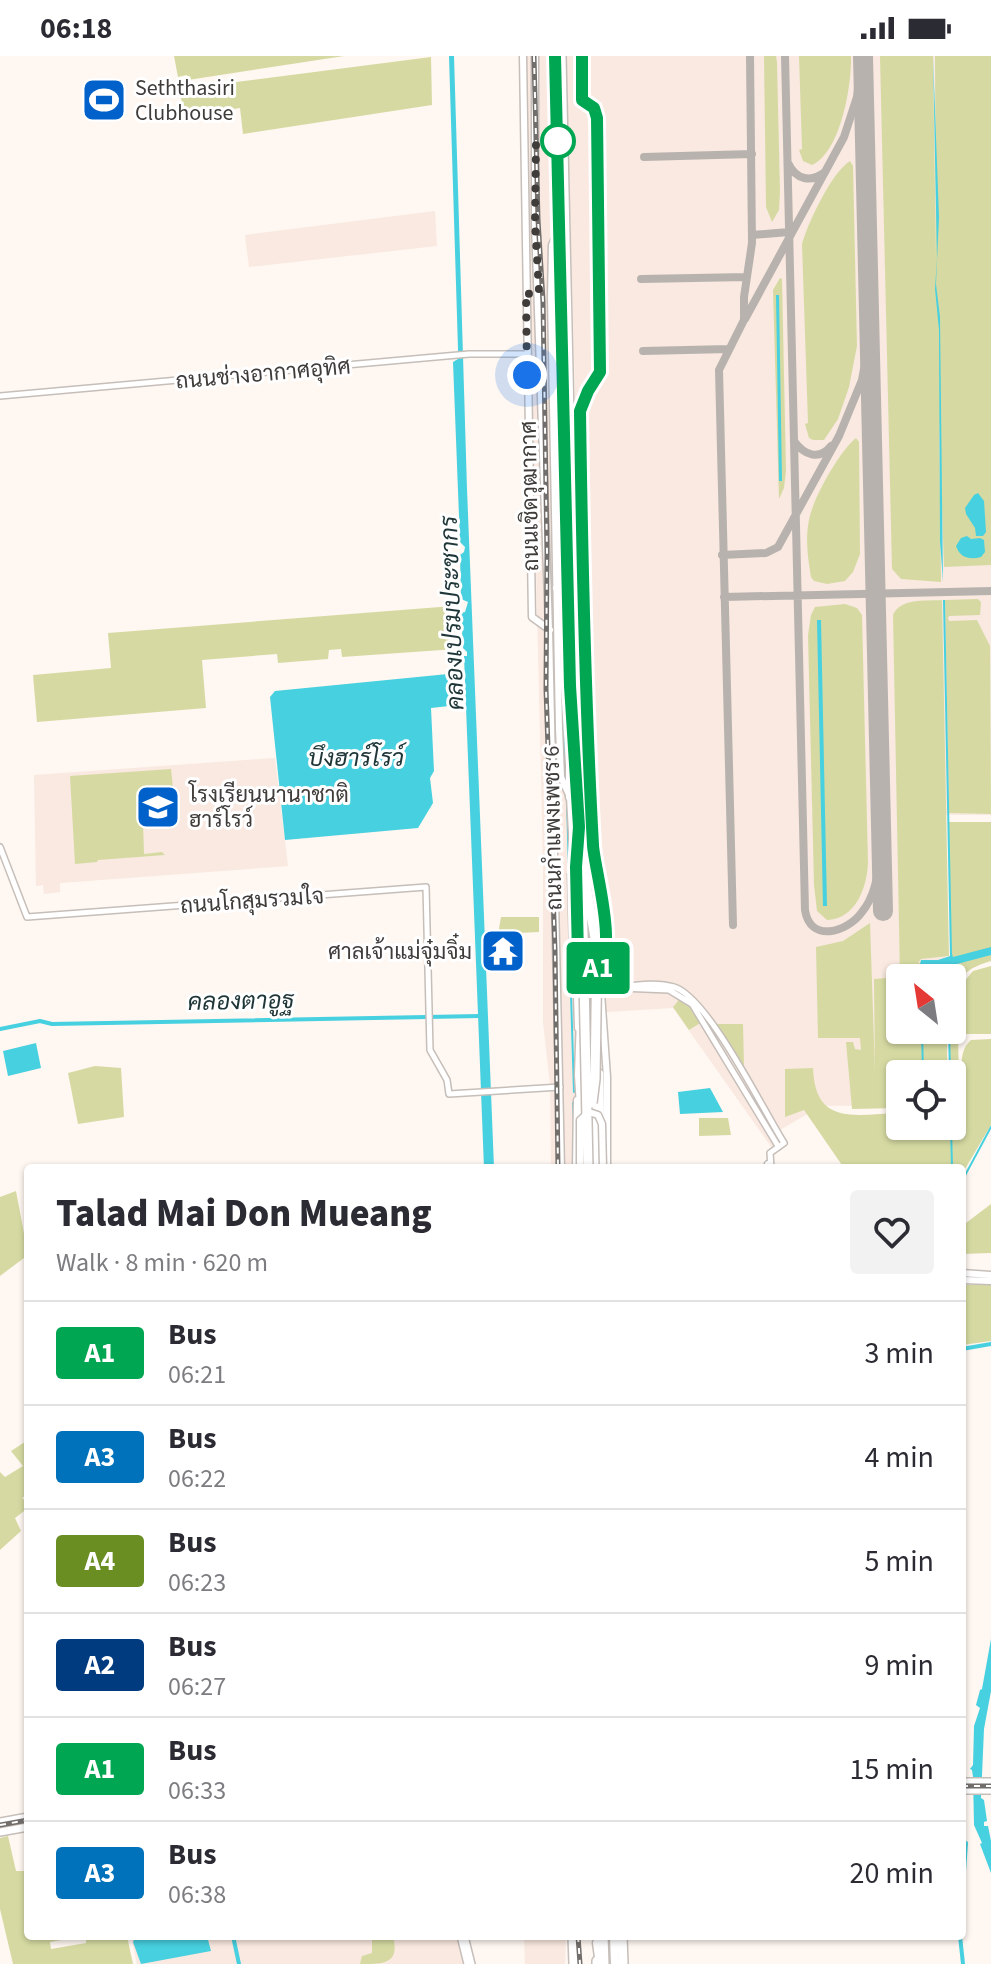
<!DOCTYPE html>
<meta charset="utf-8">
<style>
:root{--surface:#fff;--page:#f2f2f3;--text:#2b2b33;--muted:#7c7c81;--line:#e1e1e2}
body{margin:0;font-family:"Source Sans 3",Sarabun,sans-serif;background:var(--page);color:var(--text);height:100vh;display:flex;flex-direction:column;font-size:30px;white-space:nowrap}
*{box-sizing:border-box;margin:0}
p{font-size:26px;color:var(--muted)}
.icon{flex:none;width:44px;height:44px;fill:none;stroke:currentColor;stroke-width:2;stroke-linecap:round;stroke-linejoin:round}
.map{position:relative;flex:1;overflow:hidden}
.panel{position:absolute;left:24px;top:1108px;width:942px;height:776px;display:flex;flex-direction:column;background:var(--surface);border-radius:8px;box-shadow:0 2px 6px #0004}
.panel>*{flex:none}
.badge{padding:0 16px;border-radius:6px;font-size:28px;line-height:52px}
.needle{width:52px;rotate:330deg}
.fabs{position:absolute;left:886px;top:908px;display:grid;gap:16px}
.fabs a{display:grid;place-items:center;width:80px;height:80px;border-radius:8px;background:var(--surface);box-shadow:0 2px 6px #0004;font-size:40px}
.you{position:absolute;width:40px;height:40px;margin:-20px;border:6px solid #fff;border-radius:50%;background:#1a73e8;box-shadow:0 0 0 12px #1a73e833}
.map>.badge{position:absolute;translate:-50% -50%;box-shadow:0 0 0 4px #fff}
.round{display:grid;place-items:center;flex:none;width:84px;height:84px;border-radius:8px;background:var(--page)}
.head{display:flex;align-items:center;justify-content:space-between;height:136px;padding:0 32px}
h1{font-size:38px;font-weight:800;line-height:60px}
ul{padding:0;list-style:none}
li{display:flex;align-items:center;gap:24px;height:104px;padding:0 32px;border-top:2px solid var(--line)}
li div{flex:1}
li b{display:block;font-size:30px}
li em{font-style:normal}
li .badge{min-width:88px;font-weight:700;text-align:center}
.status{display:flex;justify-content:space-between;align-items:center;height:56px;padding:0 40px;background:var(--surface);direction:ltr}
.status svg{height:22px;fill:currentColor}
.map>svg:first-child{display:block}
</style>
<div class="status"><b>06:18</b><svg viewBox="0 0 49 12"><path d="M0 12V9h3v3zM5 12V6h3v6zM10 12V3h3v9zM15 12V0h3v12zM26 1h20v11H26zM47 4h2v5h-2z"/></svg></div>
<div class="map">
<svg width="991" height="1908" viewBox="0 0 991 1908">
<rect width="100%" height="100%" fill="#fff7f1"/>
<path fill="#f9e9e0" d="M524,0H550L554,280L565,559L570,880L575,939V1112H551L550,1027L543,967V806Z
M566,0H991V759H943L946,922H900V974H947L948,1018H900V1049L821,1050L780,1074L788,1087L774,1095L673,952L606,956L592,664L583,631Z
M435,155L437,190L249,211L245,179Z
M275,702L288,810L60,827V836L44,838L43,829L36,830L34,719Z
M131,1880H456L463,1908H137Z
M524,1880H566L565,1908H525Z"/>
<path fill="#d6daa2" d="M174,0H344L188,24L187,19L178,21Z
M764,0H776L777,6L780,136L779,154L772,166L766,151Z
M799,0H851C852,28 841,96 812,109L803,105L799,94L802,93Z
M880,0H933L936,204L935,0H991V509L944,511L939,357L941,526L901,523L892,513Z
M431,1L432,49L243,78L240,52L184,61L181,42L190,40L189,32Z
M850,105L853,110L857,290L849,331L838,363L824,384H813L809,382L805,368L808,367L802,188C808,167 831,117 850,105Z
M780,222L782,223L786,415L784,432L779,443L773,234Z
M856,382L859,386L860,498L853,516L845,525L827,528L814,525L811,521C808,503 805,483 809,464C813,442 839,396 856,382Z
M978,543L981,546L980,559L949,560L948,562L949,565L977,564L990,590L991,758L949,757L945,544Z
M942,544L949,900L921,903L918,907L951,908L948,766H991V905C953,916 957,930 957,965L953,968L952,922H949V917L955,913L937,911V915L945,916V922H900V974H947V1018H900V1052L852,1053L846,986H853L855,993L861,994L860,982H818L816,891L843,885L870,867L875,1016L874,923L900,921L893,559C900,542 925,545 942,544Z
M845,548L857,552L862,559L868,807C867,831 856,863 827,864L817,855L814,829L808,579L811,559L815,551Z
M453,550L456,593L342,601L341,593L329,594L328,603L278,607L277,598L202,604L206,652L37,666L33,619L111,612L108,577Z
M171,713L176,761L143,766L144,798L162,796L165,799L98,804L97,806L75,808L70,720Z
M501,861H539V876L498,878Z
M991,910V978H962L963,927L973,915Z
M678,940L690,948L702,966L689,974L673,951L678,945Z
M716,968H743L744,1011Z
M952,971L958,976L959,1031L952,1044L949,974H952Z
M991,983V1069L962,1118V1112H861L859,1109L844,1112L804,1054L785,1061V1013L813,1012C815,1071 856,1058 900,1057V1070H952V1050C973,1032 951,1001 971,984Z
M95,1010L121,1012L124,1061L78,1068L68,1017Z
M699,1062H728L731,1079L699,1080Z
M16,1135L28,1199L0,1220V1141Z
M991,1148V1197L962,1198V1170Z
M962,1229H991V1285L962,1289Z
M28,1384V1438L22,1442L28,1447V1452L15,1462L21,1475L0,1494V1416L5,1421L23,1410L11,1395Z
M8,1780L16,1815H28V1880H83L50,1886L51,1893L86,1887V1883L127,1880L133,1908H13L0,1853V1782Z
M378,1880H393C400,1908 384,1908 360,1908L362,1900L372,1897V1881Z"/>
<path fill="#47d0df" d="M449,0H454L467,433L494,1112H484L464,600H467V596L463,592L461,557L465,556L468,546L461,543L460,499L464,496L465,491L460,486L453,306L458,303V293Z
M933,0L939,161L936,228L940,261L943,526L940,485L939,274L935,233L937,203Z
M776,239H779L782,425H779Z
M978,437L984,445L986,476L983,480H976L975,472L966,458L965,452L974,439Z
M967,480L971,483L980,482L984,484L985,496L981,501C970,504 960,502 956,490L961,482Z
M943,544H945L952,898L953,901L991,891V899L957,908H920L921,904H938L950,900Z
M817,564H821L827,850H823Z
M448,618L449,650L431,652L434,715L430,722L433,747L418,772L285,784L270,641L275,635Z
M36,987L41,1012L8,1020L3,995Z
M710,1032L723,1056L680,1058L678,1036Z
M991,1583V1635L984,1673L981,1742L984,1744L987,1765L984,1766V1770H988L991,1785V1817L980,1788L982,1787L974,1769L973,1721L972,1714L970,1713L973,1709L974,1670L980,1652L976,1649L980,1634L982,1633Z
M148,1880H207L211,1895L141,1908L133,1886L135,1882Z"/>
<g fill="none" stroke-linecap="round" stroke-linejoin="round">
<path stroke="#47d0df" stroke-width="2" d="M558,424L561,522
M561,541L562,572
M562,577L566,724
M567,744L569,815
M570,905L574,1036
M949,912V908
M932,913V908
M930,922L932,918
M949,922V918
M922,974L923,1018
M949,974L950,1018
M573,1047L574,1067
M951,1070L952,1112
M962,1125L991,1071"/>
<path stroke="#47d0df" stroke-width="4" d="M0,973L40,965L52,968L480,960
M962,1293L991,1288
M962,1843L966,1787
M233,1880L239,1908
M960,1880L963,1908"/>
<path stroke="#b8b2ae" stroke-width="8" d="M785,0L805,854C810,887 847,877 862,856C876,839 878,816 881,796
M644,101L752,98
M788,107C796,124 811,127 825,116
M752,179L789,176
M641,223L747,221
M745,263L844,81L857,41L862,0
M643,295L729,293
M794,385C804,399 819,405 831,390
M722,499L766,497L778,491L839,380L862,324L870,280
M724,541L991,535
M733,869L719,314L744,264V241L752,187L750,0"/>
<path stroke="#b8b2ae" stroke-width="20" d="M863,0L883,855"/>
<g stroke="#c6beb9" stroke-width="8">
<path id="tertiary" d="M0,340L469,298H527
M0,791L27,861L426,831L430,994L447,1024L449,1038L560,1031
M620,932L669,934L692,948L778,1090
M600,933C624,932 651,924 674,931C708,941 763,1054 784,1087L770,1097L771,1111
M460,1880L467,1908
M465,1880L472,1908
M571,1880L572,1908
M575,1880L577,1908"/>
</g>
<g stroke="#c6beb9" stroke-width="9">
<path id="secondary" d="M523,0L532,561L550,574
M535,0V168L549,574L561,1112
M556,180L552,189L551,242L559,672L561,721L570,741L574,812
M578,607L585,666L594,802
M597,817L599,886
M575,839V868
M602,841L605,881
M576,907L578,972
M601,937L607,1021V1112
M768,1108L769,1112
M576,1112L577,1044
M962,1217L991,1219
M962,1224L991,1225"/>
</g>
<g stroke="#c6beb9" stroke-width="10">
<path id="primary" d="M962,1726H991
M962,1734H991
M0,1766L28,1761
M0,1776L28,1771"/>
</g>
<g stroke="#c6beb9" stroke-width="11">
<path id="trunk" d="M557,532L565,539
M570,680V741
M581,961L579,1019L582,1067
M589,980L592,1011
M593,1040L595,1099
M614,1880L615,1908
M597,1887L600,1908"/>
</g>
<g stroke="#c6beb9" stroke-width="12">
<path id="motorway" d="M556,0L570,630L578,764
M593,852V799
M599,1018L600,1112
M593,1095V1112
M603,1880L604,1908
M622,1880L623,1908
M597,1905V1908"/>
</g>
<use href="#tertiary" stroke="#fff" stroke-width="5"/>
<use href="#secondary" stroke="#fff" stroke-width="6"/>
<use href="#primary" stroke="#fff" stroke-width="7"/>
<use href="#trunk" stroke="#fff" stroke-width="8"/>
<use href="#motorway" stroke="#fff" stroke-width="9"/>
<g stroke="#726e6b" stroke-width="5">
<path id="rail" d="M534,0L538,164L543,245L547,497L546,633L555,894L558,1112
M962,1730H991
M0,1769L28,1764
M578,1880L580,1908"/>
</g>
<use href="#rail" stroke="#fff" stroke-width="2" stroke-dasharray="6" stroke-linecap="butt"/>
<g stroke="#c6beb9" stroke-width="9" stroke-linecap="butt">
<path id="secondary-bridge" d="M571,817L573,898V904L578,911L595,914L603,907L605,881
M580,1112V1064L589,1056L598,1059L602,1068L603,1112"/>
</g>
<g stroke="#c6beb9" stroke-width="12" stroke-linecap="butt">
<path id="motorway-bridge" d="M561,0L575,630L587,834L597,894L595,1023L592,1047
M582,831L588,1112
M577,840L579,771"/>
</g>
<use href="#secondary-bridge" stroke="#fff" stroke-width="6"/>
<use href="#motorway-bridge" stroke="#fff" stroke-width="9"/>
</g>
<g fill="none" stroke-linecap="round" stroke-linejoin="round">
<g stroke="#fff" stroke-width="18">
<path id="line" d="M555,0L570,630L579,771L576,811L578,900L583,911L591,914C623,907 594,813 593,789C585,645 582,500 580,355L588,335L600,316L597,62L594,52L582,44V0"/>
</g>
<use href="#line" stroke="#00a651" stroke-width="12"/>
<path stroke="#3f3c3a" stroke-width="8" stroke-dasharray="0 14.4" d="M527,319L526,236L533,240L539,235L535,168L536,88L558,85"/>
</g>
<defs>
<g id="stadium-square" transform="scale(2.3)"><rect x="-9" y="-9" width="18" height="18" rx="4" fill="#0161ca" stroke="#fff"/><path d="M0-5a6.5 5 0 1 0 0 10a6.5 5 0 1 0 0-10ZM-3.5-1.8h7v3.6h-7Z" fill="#fff"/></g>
<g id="school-square" transform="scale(2.3)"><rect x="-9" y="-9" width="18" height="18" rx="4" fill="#0161ca" stroke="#fff"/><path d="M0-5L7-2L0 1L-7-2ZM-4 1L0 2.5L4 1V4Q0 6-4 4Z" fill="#fff"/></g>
<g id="temple-square" transform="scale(2.3)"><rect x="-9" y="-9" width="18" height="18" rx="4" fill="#0161ca" stroke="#fff"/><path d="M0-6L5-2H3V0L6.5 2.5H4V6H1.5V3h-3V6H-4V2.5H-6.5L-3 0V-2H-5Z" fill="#fff"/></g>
</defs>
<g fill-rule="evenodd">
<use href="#stadium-square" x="104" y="44"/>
<use href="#school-square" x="158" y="751"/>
<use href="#temple-square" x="503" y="895"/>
</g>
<circle fill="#fff" stroke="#00a651" stroke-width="4" cx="558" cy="85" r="16"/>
<g text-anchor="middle" stroke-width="6" stroke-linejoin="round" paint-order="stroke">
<g font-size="22" fill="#3f3c3a" stroke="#fff" text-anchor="start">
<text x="135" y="39">Seththasiri<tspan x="135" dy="25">Clubhouse</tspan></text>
<text x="189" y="746">โรงเรียนนานาชาติ<tspan x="189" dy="25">ฮาร์โรว์</tspan></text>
<text x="472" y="903" text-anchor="end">ศาลเจ้าแม่จุ๋มจิ๋ม</text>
</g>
<g font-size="22" fill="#3f3c3a" stroke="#fff">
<text transform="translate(263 317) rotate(-5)" y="8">ถนนช่างอากาศอุทิศ</text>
<text transform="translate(529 440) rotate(-91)" y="8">ถนนเชิดวุฒากาศ</text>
<text transform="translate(552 772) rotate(-91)" y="8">ถนนกำแพงเพชร 6</text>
<text transform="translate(252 844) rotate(-4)" y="8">ถนนโกสุมรวมใจ</text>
</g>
<g font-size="24" font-style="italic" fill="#1f3638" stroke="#fff">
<text transform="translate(452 557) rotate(-92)" y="8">คลองเปรมประชากร</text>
<text x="356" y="710">บึงฮาร์โรว์</text>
<text transform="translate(241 945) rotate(-1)" y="8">คลองตาอูฐ</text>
</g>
</g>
</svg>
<div class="fabs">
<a><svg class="needle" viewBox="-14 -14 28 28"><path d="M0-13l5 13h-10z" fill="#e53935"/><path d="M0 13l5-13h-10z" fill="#7c7c81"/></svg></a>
<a><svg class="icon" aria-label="locate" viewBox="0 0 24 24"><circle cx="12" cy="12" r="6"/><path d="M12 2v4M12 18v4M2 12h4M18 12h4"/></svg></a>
</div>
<div class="you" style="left:527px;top:319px"></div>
<b class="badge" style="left:598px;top:912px;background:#00a651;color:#fff">A1</b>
<section class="panel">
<div class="head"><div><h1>Talad Mai Don Mueang</h1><p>Walk · 8 min · 620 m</p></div><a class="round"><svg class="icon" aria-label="heart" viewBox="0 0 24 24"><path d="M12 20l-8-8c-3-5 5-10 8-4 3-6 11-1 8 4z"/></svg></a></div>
<ul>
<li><span class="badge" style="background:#00a651;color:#fff">A1</span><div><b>Bus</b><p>06:21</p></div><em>3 min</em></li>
<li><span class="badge" style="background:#0072bc;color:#fff">A3</span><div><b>Bus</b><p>06:22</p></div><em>4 min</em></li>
<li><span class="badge" style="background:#6b8e23;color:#fff">A4</span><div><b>Bus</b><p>06:23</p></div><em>5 min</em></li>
<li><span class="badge" style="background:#003b80;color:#fff">A2</span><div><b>Bus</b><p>06:27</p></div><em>9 min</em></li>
<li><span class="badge" style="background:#00a651;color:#fff">A1</span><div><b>Bus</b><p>06:33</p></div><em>15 min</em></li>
<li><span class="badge" style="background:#0072bc;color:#fff">A3</span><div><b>Bus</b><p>06:38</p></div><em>20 min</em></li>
</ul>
</section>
</div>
